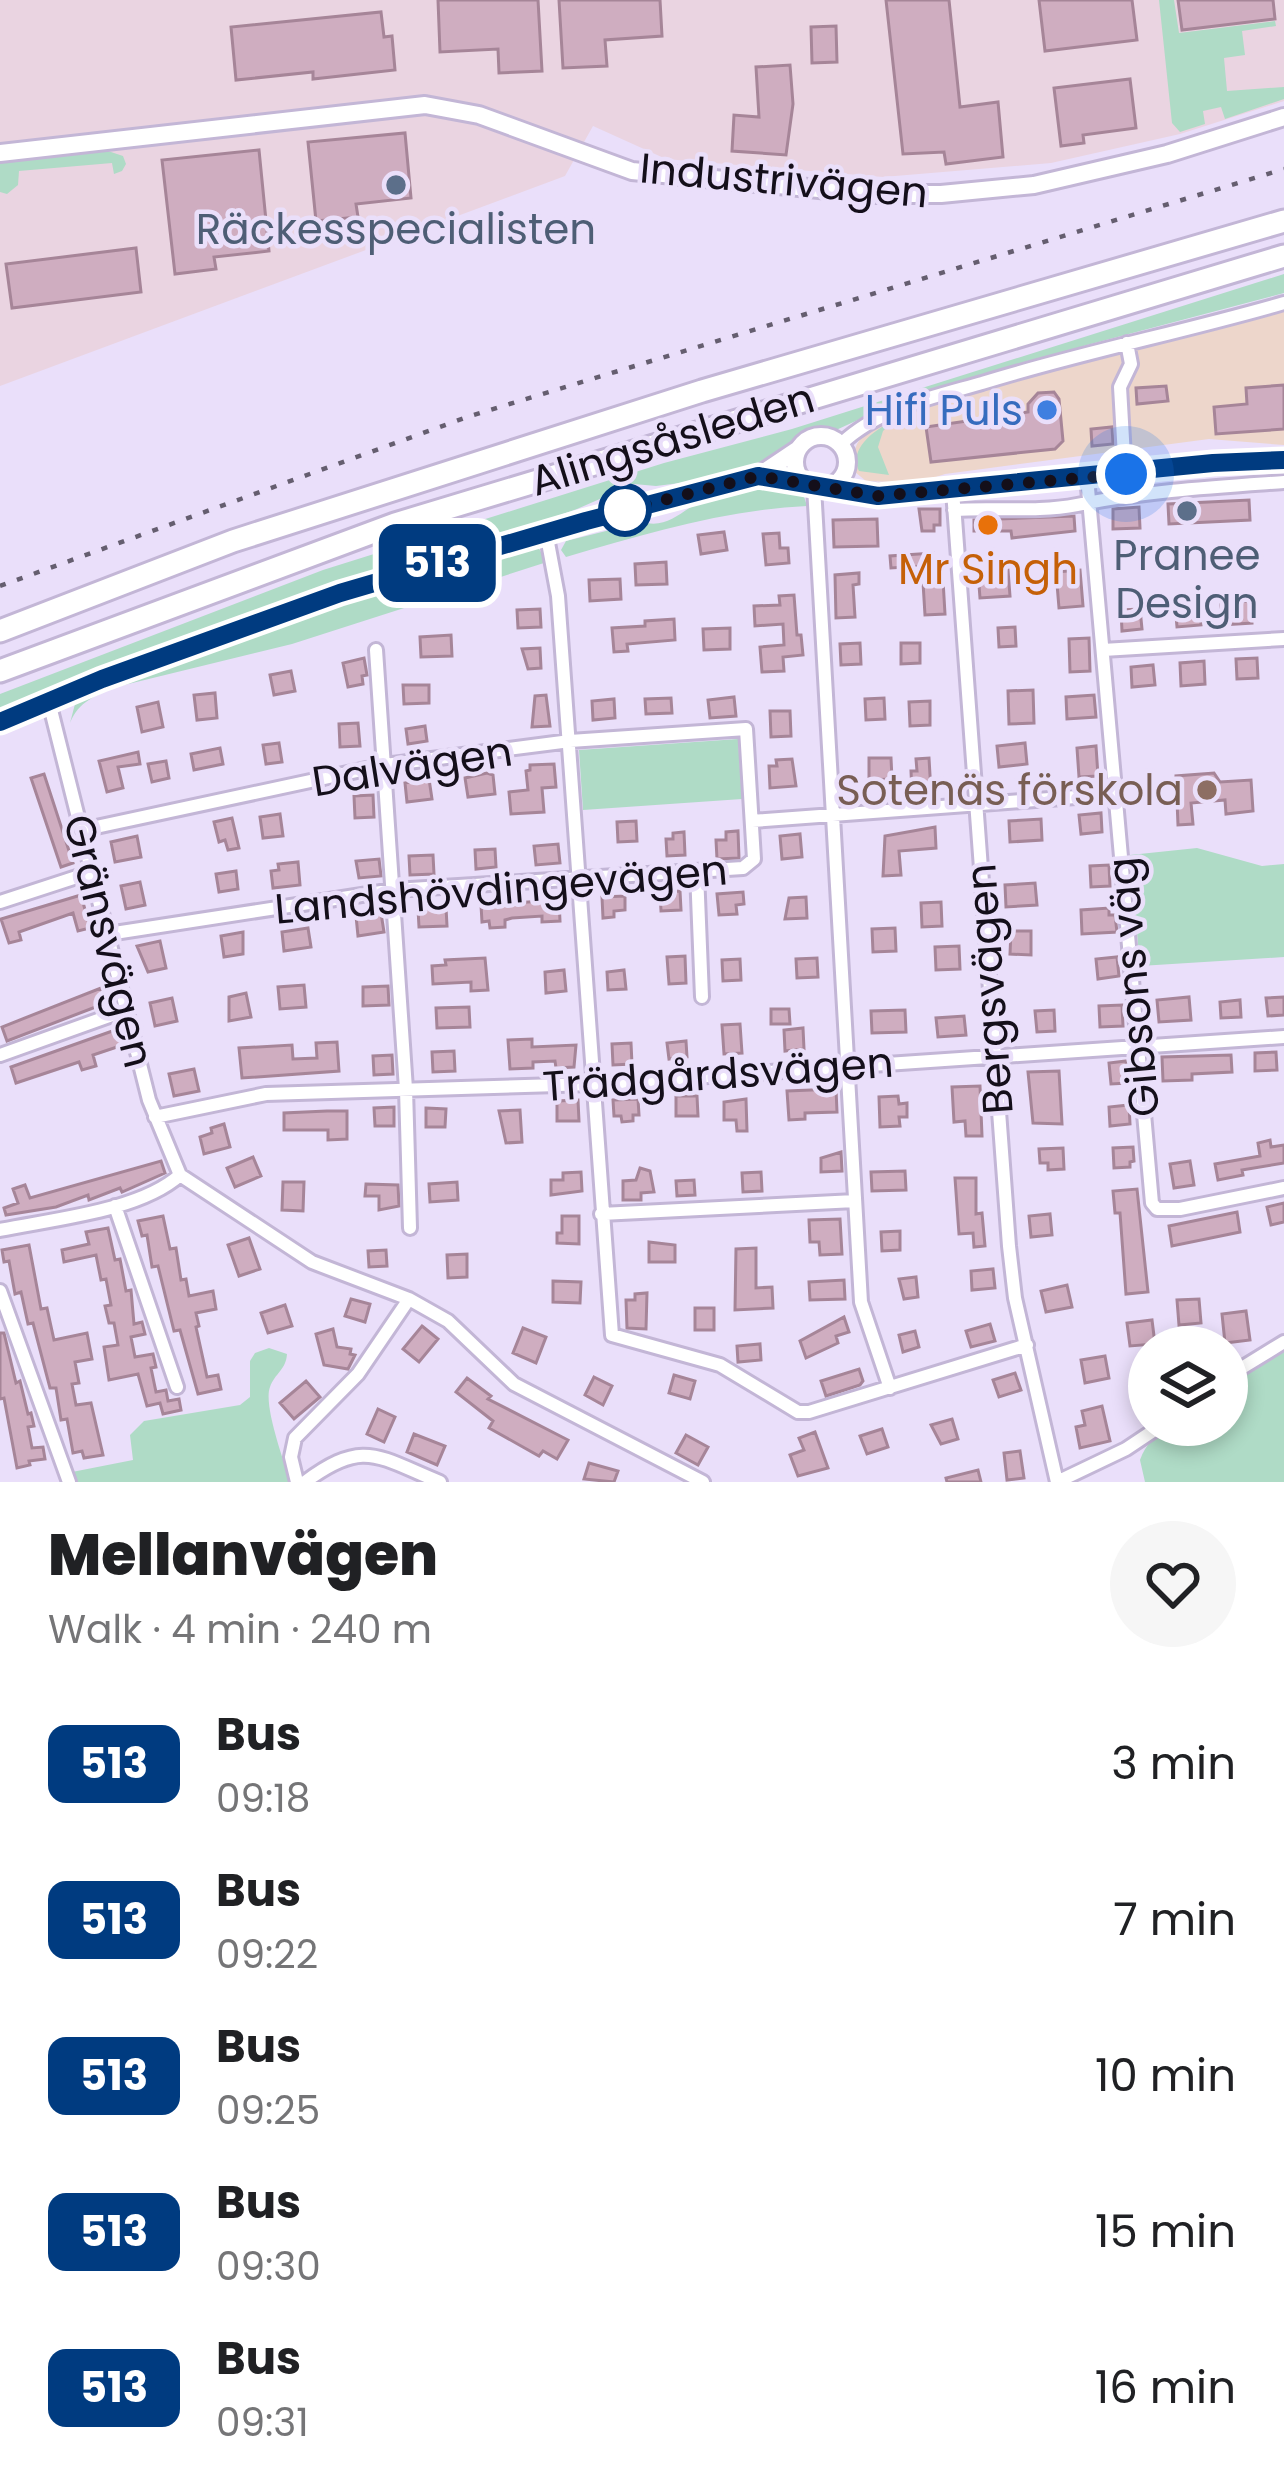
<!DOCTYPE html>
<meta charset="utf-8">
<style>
:root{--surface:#fff;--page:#f6f6f6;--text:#202124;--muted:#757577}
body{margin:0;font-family:Poppins,sans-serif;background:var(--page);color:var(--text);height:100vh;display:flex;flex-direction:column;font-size:45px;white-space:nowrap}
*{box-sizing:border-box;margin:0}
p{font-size:39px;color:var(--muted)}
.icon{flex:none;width:66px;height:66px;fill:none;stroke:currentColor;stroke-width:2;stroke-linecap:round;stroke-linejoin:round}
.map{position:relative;height:1482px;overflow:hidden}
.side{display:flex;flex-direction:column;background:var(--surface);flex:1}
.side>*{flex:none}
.badge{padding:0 24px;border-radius:18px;font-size:42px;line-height:78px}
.controls{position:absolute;left:1128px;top:1326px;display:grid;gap:24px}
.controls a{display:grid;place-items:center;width:120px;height:120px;border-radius:50%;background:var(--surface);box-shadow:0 6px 18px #0003;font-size:60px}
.you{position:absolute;width:60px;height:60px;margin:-30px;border:9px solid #fff;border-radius:50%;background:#1a73e8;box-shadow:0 0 0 18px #1a73e833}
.map>.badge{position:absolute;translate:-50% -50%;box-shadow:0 0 0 6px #fff}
.round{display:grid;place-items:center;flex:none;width:126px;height:126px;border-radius:63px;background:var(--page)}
.summary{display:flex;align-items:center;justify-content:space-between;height:204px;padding:0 48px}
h1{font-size:57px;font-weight:800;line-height:90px}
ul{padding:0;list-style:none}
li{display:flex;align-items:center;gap:36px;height:156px;padding:0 48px}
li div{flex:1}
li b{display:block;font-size:45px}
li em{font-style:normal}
li .badge{min-width:132px;font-weight:700;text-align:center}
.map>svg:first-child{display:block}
</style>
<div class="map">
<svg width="1284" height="1482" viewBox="0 0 1284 1482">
<rect width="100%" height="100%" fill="#eadffa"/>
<path fill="#edd6cb" d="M1284,307V445L1209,439L945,474L918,483L866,481L855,472L851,460L857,444L864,433L884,419L1081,356Z"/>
<path fill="#ead4e1" d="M0,0H1284V101L1180,134L1051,163L883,177L666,159L593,126L565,176L0,386Z"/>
<path fill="#afdbc6" d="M1159,0H1174L1179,33L1275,21L1276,26L1242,31L1245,55L1224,58L1227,91L1284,87V99L1225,119L1221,107L1203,111L1205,124L1180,132L1172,123Z
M105,150L123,156L126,164L122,171L114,174L112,163L19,171L18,185L7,194L0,192V162Z
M1284,274V293L1087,345L897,402L834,431L811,430L754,467L704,480L656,486L634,484L577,509L0,714V694L323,570L664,463L792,429Z
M894,420L883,431L878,447L889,475L859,471C848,448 875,430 894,420Z
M776,483L802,490L807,506C724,510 645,534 566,557L561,550L566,541L642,522C669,530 683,508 706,499C729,490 753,487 776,483Z
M530,545L538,547L547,562L292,644L116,687C95,696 79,701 70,723L75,704L132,676L291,618Z
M738,739L742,799L583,810L579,750Z
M1197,848L1262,866L1284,864V957L1140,966L1130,855Z
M1284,1345V1482H1145L1140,1460C1155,1420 1191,1425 1227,1425V1381Z
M269,1348L287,1354C286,1370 275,1373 270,1387C263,1405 284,1461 290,1482H75L72,1472L133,1460L130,1435L144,1421L240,1405L250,1397V1361L255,1353Z"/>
<path fill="#cfadc0" stroke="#a68598" stroke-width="3" d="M438,0H538L542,71L499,73L498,49L440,52Z
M559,0H660L662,36L605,40L607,66L563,68Z
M886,0H949L960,107L998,102L1003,157L946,164L944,152L903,154Z
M1039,0H1132L1137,40L1045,51Z
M1178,0H1273L1275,19L1182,30Z
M381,12L384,37L392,36L395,70L313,79V72L236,80L231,27Z
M836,26L837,62L812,63L811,27Z
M790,65L793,104L786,155L732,151L734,115L759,117L756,67Z
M1130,79L1136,128L1083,135L1084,143L1061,146L1054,88Z
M405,133L411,198L356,204L358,217L316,221L308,142Z
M259,150L269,251L214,257L216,269L175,274L162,160Z
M136,248L141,292L12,308L6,264Z
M1284,385V429L1216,434L1214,407L1247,404L1246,388Z
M1166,386L1168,401L1137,404L1136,388Z
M1054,392L1059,399L1063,441L1055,449L931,462L926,427L1028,412V404L1038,393Z
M1112,427L1113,444L1092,446L1091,429Z
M1249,500L1250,520L1169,524L1168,504Z
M1139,507L1140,528L1113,529V509Z
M919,509H940V525H934V531H922Z
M1074,516L1075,531L1012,538L1011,531H974V520Z
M877,519L878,546L834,547L833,520Z
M724,532L727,550L701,554L698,535Z
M779,533L780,548H788L789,563L766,565L763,534Z
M933,553L935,581L943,580L945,614L925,615L922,566L891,568L890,556Z
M666,562L667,584L636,585L635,564Z
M1008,570L1010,596L980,598L978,572Z
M1080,570L1083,606L1059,608L1056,572Z
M859,573V584L853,585L855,617L836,618L835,575Z
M620,579L621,599L590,601L589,580Z
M794,595L797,635H801L803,655L783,657L784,671L762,672L760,647L784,645L783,624L755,626L754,606L780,605L779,596Z
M1251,601L1252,623L1222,625L1221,603Z
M1200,604L1201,625L1177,627L1175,605Z
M540,609L541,627L518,628L517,610Z
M1140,609L1142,629L1122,631L1121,610Z
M674,619L675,640L627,644L628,651L614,652L612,628L645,626V621Z
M1015,627L1016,646L999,647L998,628Z
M730,628V649L704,650L703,629Z
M451,635L452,656L421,657L420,637Z
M1089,638L1090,671L1070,672L1069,639Z
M860,643L861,664L841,665L840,644Z
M901,643H920V663L901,664Z
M540,648L541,668L528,669L522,649Z
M364,658L367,675L362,676L363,684L348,687L343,663Z
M1257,658L1258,678L1237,679L1236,659Z
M1204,661L1205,684L1181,686L1180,663Z
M1153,665L1155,685L1132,687L1131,667Z
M291,671L295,691L274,695L270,675Z
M403,685H429V703L404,704Z
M1033,690L1034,723L1009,724L1008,691Z
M215,693L217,718L197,720L194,695Z
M546,695L550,726L532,727L535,696Z
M1094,695L1096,717L1067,719L1066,697Z
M734,697L736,716L710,718L708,700Z
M671,698L672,713L646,714L645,699Z
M884,698L885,719L866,720L865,699Z
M614,699L615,718L593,720L592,701Z
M930,701V725L910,726L909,702Z
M158,702L163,727L142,732L137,707Z
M770,711H790L791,736L771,737Z
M358,723L360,746L340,747L339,724Z
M425,726L427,741L408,744L406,729Z
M279,743L282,762L266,764L263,745Z
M1025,743L1027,764L999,767L997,746Z
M1096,746L1098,776L1079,777L1077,748Z
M220,748L223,764L194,770L191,754Z
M138,752L140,764L118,767L123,788L107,792L99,761Z
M869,758H891L892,779L869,780Z
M929,758L931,792L912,793L911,771H917L916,759Z
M792,759L796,786L770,788L769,766H777L776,760Z
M166,761L169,778L152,782L148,764Z
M554,764L556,787L542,788L544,812L511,814L509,792L528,790L526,771L530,770V765Z
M487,773L493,775L495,794L468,797L465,778Z
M1214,773L1220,782L1251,780L1253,811L1226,814L1225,800L1191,803L1193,824L1178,825L1176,776Z
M44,774L73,863L61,867L31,778Z
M429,779L432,799L407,802L405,783Z
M373,795L374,817L355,818L354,796Z
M1101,813L1102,832L1081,834L1079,815Z
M280,814L283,836L263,838L260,817Z
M232,818L239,848L228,850L225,840L219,842L214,822Z
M1041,819L1042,840L1010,842L1009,821Z
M636,821L637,841L618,842L617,822Z
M935,827L936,848L899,851L901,875L883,876L885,836Z
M738,831L739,858L717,859L716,840H726V832Z
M684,832L685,855L667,856L666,839H673V833Z
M800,834L802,857L782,859L780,836Z
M137,836L141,857L115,862L111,842Z
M558,844L560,863L536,865L534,846Z
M495,849L496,867L476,869L475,850Z
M433,855L434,874L410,875L409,856Z
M379,859L381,876L359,878L356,861Z
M298,862L300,885L273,888L271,871L279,870L278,864Z
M1109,865L1110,886L1091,887L1090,866Z
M236,871L238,889L219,892L216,874Z
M140,882L145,905L126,909L121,886Z
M1035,883L1037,905L1006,907L1005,885Z
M680,891L681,910L661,911L660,892Z
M743,892L744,904L736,905L737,914L719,915L717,894Z
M81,895L90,928L78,931L73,913L19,932L21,940L9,943L1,919Z
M625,896V910L614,911V917L603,918L602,897Z
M806,897L807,918L785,919L789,898Z
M559,900L560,921L542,922V916L512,918L505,920V927L490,928L489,921L482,922L481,905Z
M941,902L942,926L922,927L921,903Z
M446,907L447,926L419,927L418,909Z
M1109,908V915H1115L1117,932L1082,934L1081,910Z
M381,913L384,932L358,936L356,916Z
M308,928L311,947L284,951L282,932Z
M895,928L896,951L873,952L872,929Z
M1011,931H1031V955L1010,954Z
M243,932V954L224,957L221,936Z
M160,941L166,968L148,972L137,946Z
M959,946L960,969L936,970L935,947Z
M685,956L686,983L669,984L667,957Z
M1117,957L1119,976L1098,979L1096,959Z
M485,958L488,990L471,991V982L433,984L432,966L446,965L445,960Z
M817,958L818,977L797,978L796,959Z
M740,959L741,980L723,981L722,960Z
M564,970L566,991L546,993L545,972Z
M624,970L626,989L608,990L607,972Z
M304,985L306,1007L280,1009L278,987Z
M388,986L389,1005L363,1006V987Z
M101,988L106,1003L7,1041L2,1027Z
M246,993L251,1017L229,1021V997Z
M1189,997L1191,1020L1159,1022L1157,1000Z
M1284,997V1015L1268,1016L1266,998Z
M172,998L177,1021L155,1026L150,1003Z
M1240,1000L1241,1017L1221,1018L1220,1002Z
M1122,1005L1123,1026L1100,1027L1099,1006Z
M469,1007L470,1027L437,1028L436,1008Z
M771,1009H789L790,1024H771Z
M905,1010L906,1032L872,1033L871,1011Z
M1054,1010L1055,1031L1037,1032L1035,1011Z
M964,1016L966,1035L938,1037L936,1018Z
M740,1024L742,1053L724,1054L722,1025Z
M803,1028L804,1049L785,1051L784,1030Z
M118,1029L123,1045L93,1055L96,1066L82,1070L79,1062L16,1083L11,1067Z
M532,1039V1047L576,1045L574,1067L556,1068L555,1061L533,1062V1068L510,1069L508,1040Z
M686,1041L687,1057L669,1059L667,1043Z
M337,1042L339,1071L242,1078L239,1048L292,1045L293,1059L317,1058L316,1043Z
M631,1043L632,1064L613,1065L612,1044Z
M454,1051L455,1071L433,1072L432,1052Z
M1276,1052L1277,1070L1255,1071V1053Z
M392,1055L393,1074L374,1075L373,1056Z
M1231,1055L1232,1072L1192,1074V1080L1163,1081L1162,1057Z
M1126,1061L1128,1083L1111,1084L1109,1063Z
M194,1069L199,1091L174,1096L169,1074Z
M1059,1071L1062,1124L1033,1123L1028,1072Z
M980,1086L982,1136H966L965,1121L954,1122L952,1087Z
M836,1089L837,1112L805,1113V1119L789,1120L787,1091Z
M676,1096H697L698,1116H676Z
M898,1096L899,1104L907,1103V1117H899L900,1126L880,1127L879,1097Z
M638,1099L639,1115H633V1121L622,1122L621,1116H614L613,1100Z
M746,1099L747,1131H737L736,1120H724V1102Z
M578,1100L579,1121H557V1101Z
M1129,1105L1130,1124L1110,1126L1109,1107Z
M394,1107V1126H375L374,1108Z
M426,1108L446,1109L445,1127H426Z
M520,1110L522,1142L506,1143L499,1111Z
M327,1111H347V1139L328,1140V1130H284V1113Z
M224,1124L230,1147L204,1154L200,1137L212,1133L211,1128Z
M1270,1140L1271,1147L1284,1145V1163L1242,1170L1243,1175L1218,1180L1215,1164L1260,1156L1258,1143Z
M1133,1147L1134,1161L1130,1162V1167L1114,1168L1113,1148Z
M1063,1148L1064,1169L1048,1170V1163H1040L1039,1149Z
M841,1152L842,1171L821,1172V1158Z
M253,1157L261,1176L235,1187L227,1168Z
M161,1161L165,1173L122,1192L120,1188L89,1200L88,1195L56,1207L6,1215L4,1208L18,1203L13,1189L25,1185L30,1198Z
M1190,1161L1194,1185L1174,1188L1170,1164Z
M640,1168L650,1171L654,1192L641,1193V1200H623V1181L636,1180Z
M905,1171L906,1190L872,1191L871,1172Z
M581,1172L582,1191L551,1195V1180H563V1173Z
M761,1172L762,1191L743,1192L742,1173Z
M955,1178H976V1214L982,1213L985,1246L974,1247L973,1233L959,1234Z
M694,1180L695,1195L677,1196L676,1181Z
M283,1182H304L303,1211L282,1210Z
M457,1182L458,1200L430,1202L429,1184Z
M366,1184L398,1185L399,1206L379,1210V1196H365Z
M1137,1189L1148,1292L1126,1294L1120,1213H1115L1113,1191Z
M1284,1203V1222L1271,1225L1267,1207Z
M1237,1212L1240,1232L1172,1246L1169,1226Z
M1050,1214L1052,1235L1031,1237L1029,1216Z
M163,1216L170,1249L176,1248L181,1280L186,1279L189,1296L213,1291L216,1309L196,1313L199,1326L196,1327L207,1377L218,1375L221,1389L198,1394L180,1330L174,1331L158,1266L152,1267L147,1235L142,1236L138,1221Z
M562,1216H579V1244L557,1243V1233H562Z
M840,1219L842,1254L820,1255L819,1242H810L809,1220Z
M108,1228L115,1260L120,1259L126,1291L131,1290L134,1324L142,1322L145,1334L131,1337L135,1357L153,1354L156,1367L151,1368L156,1392L166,1390L168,1401L179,1399L181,1410L163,1414L160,1403L147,1406L138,1374L109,1380L104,1347L118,1345L114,1323H109L105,1306L111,1305L106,1279L101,1280L96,1255L64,1262L62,1250L89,1244L86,1232Z
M900,1231V1250L882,1251L881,1232Z
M249,1238L260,1269L239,1276L228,1245Z
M649,1242L675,1245V1262H649Z
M29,1245L41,1309L47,1308L54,1340L87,1333L92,1359L75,1362L79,1383L72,1384L76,1405L91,1403L103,1455L84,1458L82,1451L73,1453L67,1419L61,1420L56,1388H50L33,1323L28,1324L21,1292L15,1294L9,1261L4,1262L2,1250Z
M756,1248V1288L772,1287L773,1308L735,1310L736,1249Z
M386,1250L387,1266L369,1267L368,1251Z
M467,1254V1277L448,1278L447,1255Z
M993,1269L995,1288L972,1290L971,1271Z
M916,1277L918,1297L904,1299L899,1279Z
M844,1280L845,1299L810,1300L809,1282Z
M553,1281L581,1282L580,1303L553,1302Z
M1067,1285L1072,1307L1046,1312L1041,1291Z
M647,1293L646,1329L627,1328L626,1300H635V1294Z
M351,1299L370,1304L365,1322L345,1316Z
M1199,1299L1201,1323L1179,1325L1177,1300Z
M285,1305L292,1326L268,1333L261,1313Z
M695,1308H714V1330H695Z
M1246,1311L1250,1340L1225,1343L1222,1314Z
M844,1317L849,1332L836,1336L838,1343L806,1358L800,1341Z
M1152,1320L1155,1344L1130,1346L1127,1323Z
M990,1324L995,1341L971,1347L966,1331Z
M422,1326L438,1339L419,1362L403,1349Z
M523,1328L546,1337L536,1363L513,1353Z
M333,1329L337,1347L351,1349L350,1354L355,1355L348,1369L324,1365L316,1334Z
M915,1331L919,1347L903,1352L899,1335Z
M0,1333H4L16,1383L20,1381L28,1414L31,1413L34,1426L28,1427L32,1448L43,1447L45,1459L29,1461L30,1465L17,1468L4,1398L0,1399Z
M760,1344L761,1360L738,1362L737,1346Z
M1105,1356L1109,1378L1085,1383L1081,1360Z
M859,1369L863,1381L860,1385L826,1396L821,1381Z
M1015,1373L1021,1390L999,1397L993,1380Z
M674,1375L695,1381L690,1399L669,1393Z
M594,1377L612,1386L603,1405L585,1395Z
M467,1378L491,1396L488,1399L568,1440L557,1459L543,1451L539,1456L489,1428L493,1421L456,1392Z
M306,1381L320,1397L294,1419L280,1403Z
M1149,1386V1408L1136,1409L1134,1388Z
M1102,1406L1110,1441L1080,1448L1076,1427L1085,1425L1082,1411Z
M378,1409L395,1417L384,1442L367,1434Z
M952,1419L958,1439L941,1444L931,1425Z
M882,1429L888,1447L867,1454L860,1436Z
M815,1432L828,1468L798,1476L790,1455L804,1450L799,1438Z
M414,1434L445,1446L437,1465L407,1452Z
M686,1435L708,1447L698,1465L676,1453Z
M1020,1451L1024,1478L1007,1480L1004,1453Z
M589,1463L618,1471L614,1482L584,1479Z
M978,1470L981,1482H947L946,1478Z"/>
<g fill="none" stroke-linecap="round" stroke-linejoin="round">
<g stroke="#c3b6d6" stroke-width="18">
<path id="street" d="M841,444C879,408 933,397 982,383C1082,352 1184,332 1284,303
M1125,474L1120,387L1131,364L1127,343
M1087,477L1152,1203L1157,1209H1180L1284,1188
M814,487L861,1302L890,1388
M953,491L1009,1246L1015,1298L1057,1482L1126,1449L1162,1425
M954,510C995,507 1036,513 1077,505C1145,491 1214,487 1284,482
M546,532L558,596L612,1335L720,1365L798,1412H809L1027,1345
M376,650L406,1089L410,1228
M1103,650L1284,639
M49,702L149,1100L180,1175
M752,821L1116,794
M82,830L385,765L570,741L746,729L754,859L743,868L394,890L108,934
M697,872L702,997
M0,902L92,872
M0,1055L126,1010
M155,1117L266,1094L592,1084L1284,1037
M180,1175L312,1262L409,1299L448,1321L514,1384L703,1482
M115,1206L177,1387
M601,1214L855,1201
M0,1230C53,1219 140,1211 180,1175
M0,1291L69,1482
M1227,1377L1284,1342
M297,1482L291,1457L295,1438L358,1374L409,1299
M305,1482C364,1438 378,1457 440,1482"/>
</g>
<g stroke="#c3b6d6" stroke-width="22">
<path id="secondary" d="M0,153L425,105L479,115L632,171L870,194H941L1034,185L1167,154L1284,117
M795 462a26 26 0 1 1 52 0a26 26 0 1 1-52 0Z
M825,488L897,495L1213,463L1284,460
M0,722L102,679L340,593L625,510L758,476L797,450"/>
</g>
<g stroke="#c3b6d6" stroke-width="27">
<path id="highway" d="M0,631L233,541L702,391L1284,221
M0,671L395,524L1284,256"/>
</g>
<use href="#street" stroke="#fff" stroke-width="12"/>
<use href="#secondary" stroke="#fff" stroke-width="16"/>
<use href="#highway" stroke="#fff" stroke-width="21"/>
<path stroke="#655e6f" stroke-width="4.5" stroke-dasharray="6 12" stroke-linecap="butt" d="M0,586L470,416L1284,169"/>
</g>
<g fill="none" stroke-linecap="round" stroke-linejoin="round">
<g stroke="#fff" stroke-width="27">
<path id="line" d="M0,722L102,679L340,593L586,521L758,476L878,496L1213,463L1284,460"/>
</g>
<use href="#line" stroke="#003b80" stroke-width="18"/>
<path stroke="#140f1a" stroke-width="12" stroke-dasharray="0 21.6" d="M625,510L758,476L878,496L1126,474"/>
</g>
<g fill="#5c6f8a" stroke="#eadffa" stroke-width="4.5">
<circle cx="396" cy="185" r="12"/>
<circle cx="1187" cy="511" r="12"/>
</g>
<circle fill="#3f7fe0" stroke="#eadffa" stroke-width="4.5" cx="1047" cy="410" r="12"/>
<circle fill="#fff" stroke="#003b80" stroke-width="6" cx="625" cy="510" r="24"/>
<circle fill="#e8710a" stroke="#eadffa" stroke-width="4.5" cx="988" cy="525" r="12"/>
<circle fill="#8d6e63" stroke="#eadffa" stroke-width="4.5" cx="1207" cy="790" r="12"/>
<g text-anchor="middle" stroke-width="9" stroke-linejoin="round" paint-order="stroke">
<g font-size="42" fill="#140f1a" stroke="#eadffa">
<text transform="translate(784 180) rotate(5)" y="15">Industrivägen</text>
<text transform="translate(672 439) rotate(-17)" y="15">Alingsåsleden</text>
<text transform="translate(412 766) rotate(-9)" y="15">Dalvägen</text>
<text transform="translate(501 889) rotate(-5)" y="15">Landshövdingevägen</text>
<text transform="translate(109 941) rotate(76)" y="15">Gränsvägen</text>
<text transform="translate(1133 987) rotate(-95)" y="15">Gibsons väg</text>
<text transform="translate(989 989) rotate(-94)" y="15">Bergsvägen</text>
<text transform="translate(718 1074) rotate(-4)" y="15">Trädgårdsvägen</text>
</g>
<g font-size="42" fill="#4e5e75" stroke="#eadffa">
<text x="396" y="244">Räckesspecialisten</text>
<text x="1187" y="570">Pranee<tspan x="1187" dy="48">Design</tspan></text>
</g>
<g font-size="42" fill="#366cbe" stroke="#eadffa" text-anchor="end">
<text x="1023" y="425">Hifi Puls</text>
</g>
<g font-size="42" fill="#c56008" stroke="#eadffa">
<text x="988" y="584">Mr Singh</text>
</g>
<g font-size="42" fill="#785e54" stroke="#eadffa" text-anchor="end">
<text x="1183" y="805">Sotenäs förskola</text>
</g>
</g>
</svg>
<div class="controls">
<a><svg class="icon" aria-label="layers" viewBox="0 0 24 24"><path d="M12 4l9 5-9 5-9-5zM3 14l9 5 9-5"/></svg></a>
</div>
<div class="you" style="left:1126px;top:474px"></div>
<b class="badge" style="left:437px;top:563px;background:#003b80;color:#fff">513</b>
</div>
<section class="side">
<div class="summary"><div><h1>Mellanvägen</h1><p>Walk · 4 min · 240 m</p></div><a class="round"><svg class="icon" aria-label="heart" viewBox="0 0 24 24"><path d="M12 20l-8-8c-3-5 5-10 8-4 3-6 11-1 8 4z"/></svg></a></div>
<ul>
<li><span class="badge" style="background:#003b80;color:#fff">513</span><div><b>Bus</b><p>09:18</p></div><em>3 min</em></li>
<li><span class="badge" style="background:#003b80;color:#fff">513</span><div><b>Bus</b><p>09:22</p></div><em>7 min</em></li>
<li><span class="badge" style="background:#003b80;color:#fff">513</span><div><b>Bus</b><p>09:25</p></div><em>10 min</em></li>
<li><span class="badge" style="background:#003b80;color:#fff">513</span><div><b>Bus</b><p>09:30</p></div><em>15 min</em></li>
<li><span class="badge" style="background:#003b80;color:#fff">513</span><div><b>Bus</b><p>09:31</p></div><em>16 min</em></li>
</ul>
</section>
